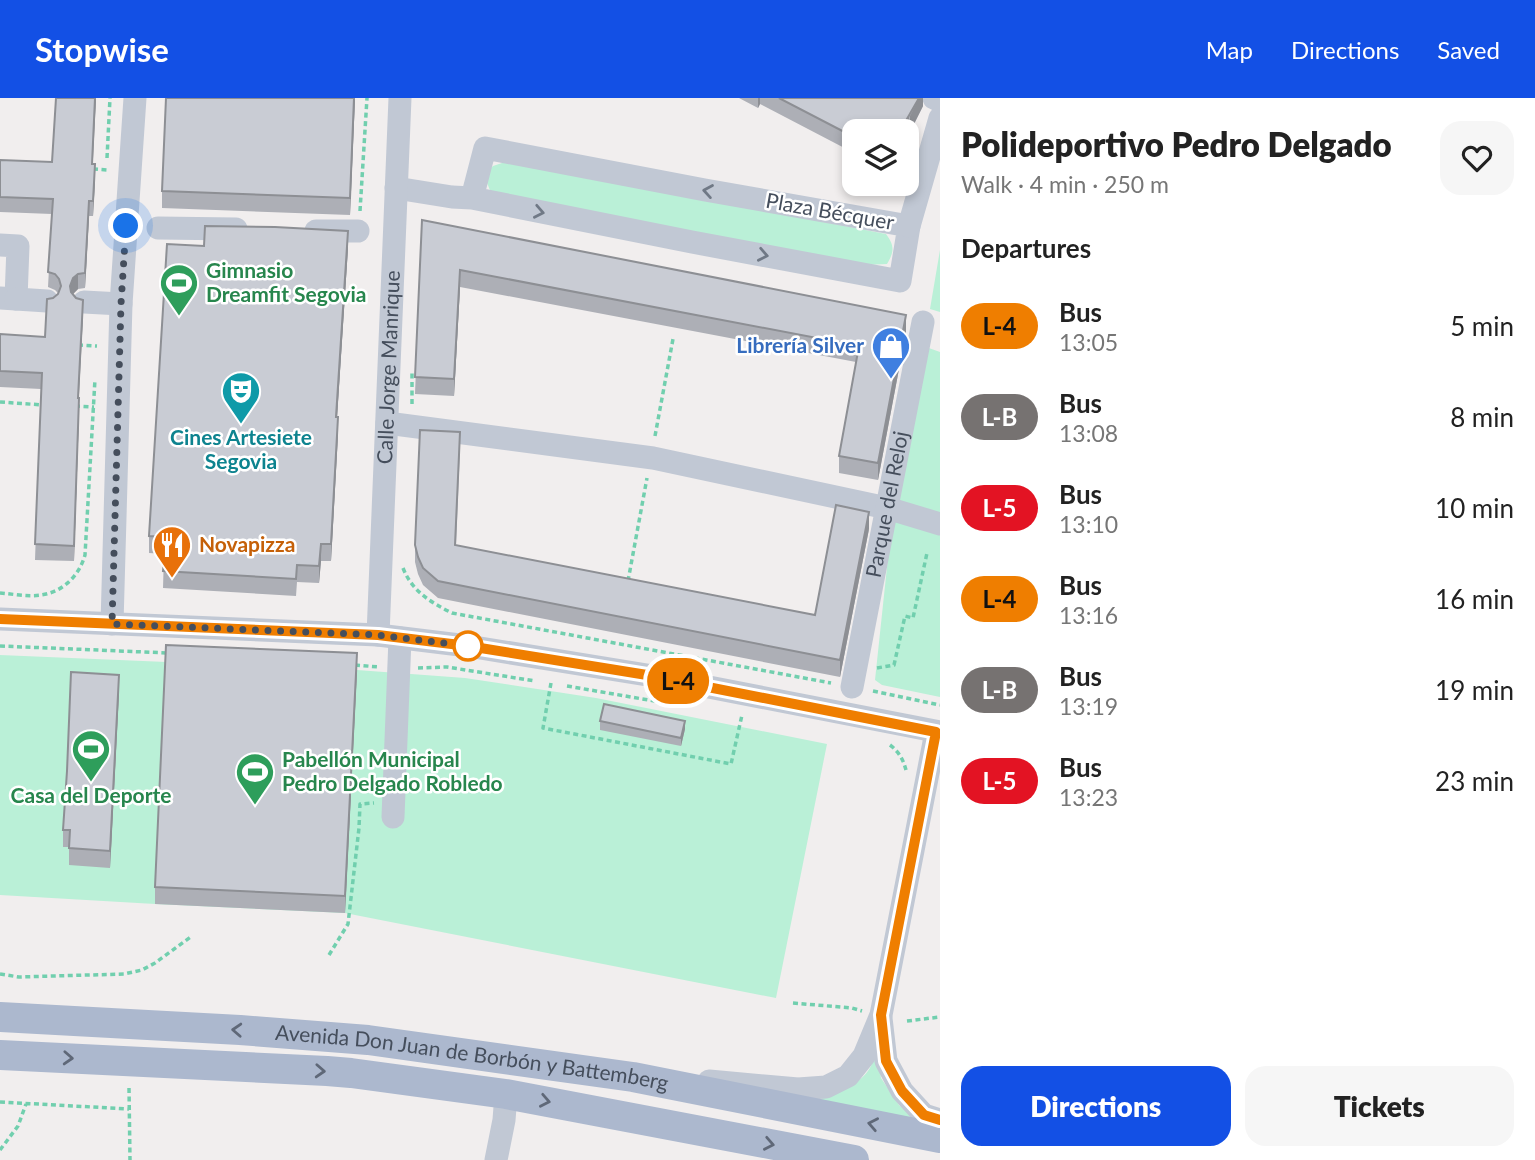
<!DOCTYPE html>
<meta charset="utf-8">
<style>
:root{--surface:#fff;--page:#f6f6f6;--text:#222;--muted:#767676;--accent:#1350e5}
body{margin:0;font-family:Lato,sans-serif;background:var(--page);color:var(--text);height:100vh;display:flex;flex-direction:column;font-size:26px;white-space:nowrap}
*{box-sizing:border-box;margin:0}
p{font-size:23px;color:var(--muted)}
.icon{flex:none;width:38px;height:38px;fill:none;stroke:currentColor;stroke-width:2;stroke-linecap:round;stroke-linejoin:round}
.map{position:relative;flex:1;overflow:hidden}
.side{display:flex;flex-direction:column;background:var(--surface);width:595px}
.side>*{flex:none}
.badge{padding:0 14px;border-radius:23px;font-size:24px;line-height:46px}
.tools{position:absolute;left:842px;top:21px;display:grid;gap:14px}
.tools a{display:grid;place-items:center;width:77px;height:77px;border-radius:14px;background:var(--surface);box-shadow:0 4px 10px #0003;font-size:35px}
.you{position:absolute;width:35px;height:35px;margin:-18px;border:5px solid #fff;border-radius:50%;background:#1a73e8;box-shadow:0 0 0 10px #1a73e833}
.map>.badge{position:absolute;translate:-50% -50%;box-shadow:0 0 0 4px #fff}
h2{padding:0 21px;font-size:26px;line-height:63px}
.round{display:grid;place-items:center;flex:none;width:74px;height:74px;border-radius:21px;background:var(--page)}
.summary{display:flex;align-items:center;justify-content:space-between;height:119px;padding:0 21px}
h1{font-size:33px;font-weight:800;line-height:52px}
.primary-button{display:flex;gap:14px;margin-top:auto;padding:14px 21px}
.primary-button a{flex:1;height:80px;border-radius:21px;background:var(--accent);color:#fff;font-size:28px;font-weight:800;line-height:80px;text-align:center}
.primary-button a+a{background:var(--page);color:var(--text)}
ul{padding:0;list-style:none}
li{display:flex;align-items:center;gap:21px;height:91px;padding:0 21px}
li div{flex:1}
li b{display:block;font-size:26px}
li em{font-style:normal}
li .badge{min-width:77px;font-weight:700;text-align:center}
header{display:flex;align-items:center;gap:42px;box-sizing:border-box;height:98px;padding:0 35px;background:var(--accent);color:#fff}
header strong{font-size:33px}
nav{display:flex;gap:38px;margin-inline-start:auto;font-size:24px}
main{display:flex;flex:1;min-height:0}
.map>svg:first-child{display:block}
</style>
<header>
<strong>Stopwise</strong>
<nav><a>Map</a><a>Directions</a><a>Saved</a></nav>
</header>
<main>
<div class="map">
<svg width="940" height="1062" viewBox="0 0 940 1062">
<rect width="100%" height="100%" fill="#f1eeee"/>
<path fill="#baf0d7" d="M508,63L886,136C895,148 894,154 887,166L864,167L491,95L484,77L493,68Z
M940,152V214L930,211Z
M926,249L940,254V417L899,404Z
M892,422L940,431V599L882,587L875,582Z
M0,557L357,572L465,580L596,600L827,646L776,900L345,815L155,806L0,797Z
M877,951L881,980L899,1007L921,1025L817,1002C836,996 861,987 871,968C873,963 875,956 877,951Z"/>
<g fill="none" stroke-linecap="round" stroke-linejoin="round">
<path stroke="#71cfae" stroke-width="3.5" stroke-dasharray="5 3.5" stroke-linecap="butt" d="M107,60L110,0
M93,71L107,72
M360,113L367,0
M78,247L97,248
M0,304L43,307
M412,306V275
M75,308L94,309
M655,338L673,241
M403,470C412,493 430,504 452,515L831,585
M628,483L647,380
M0,495C13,496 28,499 41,497C63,494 79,478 85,457L95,281
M0,548L169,555
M355,567L379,569
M418,570L447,569L535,583
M877,570L894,567L905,518L913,520L927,455
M551,585L543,630L731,666L742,617
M567,588L666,605
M873,593L940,607
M890,647C899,654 903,661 906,672
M329,857L348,826L359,730L360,706L374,705
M0,876L19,879L124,876L142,872L155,865L192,838
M793,905L852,910L862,913
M907,923L940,919
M129,990L130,1062
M0,1004L129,1011
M0,1052L18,1028L26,1006"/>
<g stroke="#c1c8d4" stroke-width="23">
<path d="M934,0L940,3"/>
<path d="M396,90L452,99L472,100L692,144L900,183L909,128L705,92L485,50L472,100"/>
<path d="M909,128L940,20"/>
<path d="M158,130L236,131"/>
<path d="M316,133H358"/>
<path d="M0,147L18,148L16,201L0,200"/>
<path d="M16,201L47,203"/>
<path d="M84,204L121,206"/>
<path d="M387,325L653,360L887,410L940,426"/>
<path d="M0,521L378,537L468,548L647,577L940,634"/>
<path d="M112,526L121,206L135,0"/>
<path id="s1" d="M378,537L400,0"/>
<path id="s2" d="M852,589L923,224"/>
<path d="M393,719L400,540"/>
<path d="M881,920L886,963L902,993L924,1017L940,1022"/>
<path d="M709,983L798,991L826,989L848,978L864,958L881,917L936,634"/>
<path d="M496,1062L504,1022L506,996"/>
</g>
<g stroke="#acb8ce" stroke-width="30">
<path id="s3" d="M0,919L240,932L368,942L633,979L940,1040"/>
<path d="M0,957L327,973L351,975L506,996L854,1062"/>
</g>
</g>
<path fill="#adafb6" d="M56,0H96L92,66L95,82L93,118H89L85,190L78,191L73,196L83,218L78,300L79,316L74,463L35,462L41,291L0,289V236L45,239L53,200L58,195L55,192L48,189L52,116L0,114V62L52,64Z
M355,0L350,117L162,110V93Z
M739,0H923V8L910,34L909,33L906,37V33H854V55L760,6L758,10Z
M422,122L906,234L878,382L839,375V358L856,264L460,189L454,298L415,296Z
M348,150L337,319L338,336L331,463H321L319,485L297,484L296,498L163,490L164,456L149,455V438Z
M460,351L456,447L815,517L869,431L840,579L438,500L423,487L418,476L415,464V447Z
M357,572L345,815L155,806V789Z
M119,594L110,770L69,767V749H63V732Z
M600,623L685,631L681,648L600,632Z"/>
<path fill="#8d8f94" d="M95,0H96L92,81V66Z
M354,0H355L350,117V100Z
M758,0H760V6L758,10Z
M919,0H923V8L910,34V18Z
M909,17V33L906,37V33H900Z
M95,66V82L93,118V103Z
M89,103V118L85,190V175Z
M348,133V150L336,336V319Z
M460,172V189L454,298V281Z
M78,176V191L73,196L70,204V188L73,180Z
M83,202V218L78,316V300Z
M906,217V234L878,382V365Z
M79,300V316L74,463V448Z
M338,319V336L331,463V446Z
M869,414V431L840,579V562Z
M321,446V463L319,485V468Z
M357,555V572L345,815V798Z
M119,577V594L110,770V753Z
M685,623V631L681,648V640Z"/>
<path fill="#c9ccd4" stroke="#8d8f94" stroke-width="2" d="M56,0H95L92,66H95L93,103H89L85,175L78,176L73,180L70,188L71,194L76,200L83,202L78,300H79L74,448L35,446L42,275L0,273V236L45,239L47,201L53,200L58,196L61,188L59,181L55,176L48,174L53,101L0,99V62L52,64Z
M166,0H354L350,100L162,93Z
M779,0H919L900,33H854V39Z
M422,122L906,217L878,365L839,358L859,248L460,172L454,281L415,279Z
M205,128L275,129L348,133L336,319H338L331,446H321L319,468L297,467L296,481L163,473L166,439L149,438L167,146L204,148Z
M420,332L460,334L455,447L815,517L836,407L869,414L840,562L438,483L423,470L418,459L415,447Z
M166,547L357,555L345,798L155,789Z
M71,574L119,577L110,753L69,750L70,732H63L67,673Z
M604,606L685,623L681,640L600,623Z"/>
<defs><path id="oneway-chevron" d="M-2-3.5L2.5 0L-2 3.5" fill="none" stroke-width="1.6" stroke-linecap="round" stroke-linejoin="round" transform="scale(1.75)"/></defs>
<g stroke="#707986">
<use href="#oneway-chevron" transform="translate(708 93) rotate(-170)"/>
<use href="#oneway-chevron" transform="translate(539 114) rotate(11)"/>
<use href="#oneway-chevron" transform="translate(763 157) rotate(11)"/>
</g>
<g stroke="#5f6878">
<use href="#oneway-chevron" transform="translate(237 932) rotate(-177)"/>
<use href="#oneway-chevron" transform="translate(68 960) rotate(3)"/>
<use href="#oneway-chevron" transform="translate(320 973) rotate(3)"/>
<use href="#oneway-chevron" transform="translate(545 1003) rotate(11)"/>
<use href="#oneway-chevron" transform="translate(873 1026) rotate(-169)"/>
<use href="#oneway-chevron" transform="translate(769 1046) rotate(11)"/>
</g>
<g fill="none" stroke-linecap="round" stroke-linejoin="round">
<g stroke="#fff" stroke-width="16">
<path id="line" d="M0,521L378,537L468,548L647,577L936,634L881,917L886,963L902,993L924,1017L940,1022"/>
</g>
<use href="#line" stroke="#ef7e00" stroke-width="10"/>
<path stroke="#454e5c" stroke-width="7" stroke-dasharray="0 12.6" d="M126,128L121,206L112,526L378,537L468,548"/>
</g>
<defs>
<g id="stadium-pin" transform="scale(2.0125)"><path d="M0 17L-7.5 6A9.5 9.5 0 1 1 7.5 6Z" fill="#2e9e5b" stroke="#fff"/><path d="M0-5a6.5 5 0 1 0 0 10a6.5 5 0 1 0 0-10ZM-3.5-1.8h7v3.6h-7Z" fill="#fff"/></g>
<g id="shop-pin" transform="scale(2.0125)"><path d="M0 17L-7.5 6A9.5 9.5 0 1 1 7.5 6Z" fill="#3f7fe0" stroke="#fff"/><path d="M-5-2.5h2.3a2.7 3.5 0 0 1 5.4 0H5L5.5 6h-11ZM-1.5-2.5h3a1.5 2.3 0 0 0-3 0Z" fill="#fff"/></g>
<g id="theatre-pin" transform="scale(2.0125)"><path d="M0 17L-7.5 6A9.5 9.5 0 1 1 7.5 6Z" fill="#0f9aa8" stroke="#fff"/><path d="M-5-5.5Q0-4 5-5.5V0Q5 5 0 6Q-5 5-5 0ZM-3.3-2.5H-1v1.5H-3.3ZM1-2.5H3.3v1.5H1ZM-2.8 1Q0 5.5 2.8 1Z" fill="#fff"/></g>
<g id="restaurant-pin" transform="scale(2.0125)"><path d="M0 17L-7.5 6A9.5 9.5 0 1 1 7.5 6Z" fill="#e8710a" stroke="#fff"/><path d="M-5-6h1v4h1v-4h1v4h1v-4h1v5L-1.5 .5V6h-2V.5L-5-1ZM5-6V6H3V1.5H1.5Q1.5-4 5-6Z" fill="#fff"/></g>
</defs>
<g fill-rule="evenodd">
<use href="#stadium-pin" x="179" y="185"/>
<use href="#shop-pin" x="891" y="248"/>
<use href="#theatre-pin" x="241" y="293"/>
<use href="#restaurant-pin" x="172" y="447"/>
<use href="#stadium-pin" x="91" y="651"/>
<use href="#stadium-pin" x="255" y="674"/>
</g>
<circle fill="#fff" stroke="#ef7e00" stroke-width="3.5" cx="468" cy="548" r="14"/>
<g text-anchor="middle" stroke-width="5" stroke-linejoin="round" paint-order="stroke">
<g font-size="21" fill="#454e5c" stroke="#fff">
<text transform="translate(830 114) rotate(10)" y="7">Plaza Bécquer</text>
<text dy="7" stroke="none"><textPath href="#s1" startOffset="268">Calle Jorge Manrique</textPath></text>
<text dy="7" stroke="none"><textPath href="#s2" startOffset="186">Parque del Reloj</textPath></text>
<text dy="7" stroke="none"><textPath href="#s3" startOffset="474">Avenida Don Juan de Borbón y Battemberg</textPath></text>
</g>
<g font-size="21" font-weight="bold" fill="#27864d" stroke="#fff" text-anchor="start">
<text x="206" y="180">Gimnasio<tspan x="206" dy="24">Dreamfit Segovia</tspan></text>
<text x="282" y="669">Pabellón Municipal<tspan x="282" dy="24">Pedro Delgado Robledo</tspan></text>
<text x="91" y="705" text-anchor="middle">Casa del Deporte</text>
</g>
<g font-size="21" font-weight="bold" fill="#366cbe" stroke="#fff" text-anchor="end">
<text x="864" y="255">Librería Silver</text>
</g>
<g font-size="21" font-weight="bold" fill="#0d838f" stroke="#fff">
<text x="241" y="347">Cines Artesiete<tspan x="241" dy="24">Segovia</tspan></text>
</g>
<g font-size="21" font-weight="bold" fill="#c56008" stroke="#fff" text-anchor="start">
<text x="199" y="454">Novapizza</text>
</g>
</g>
</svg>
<div class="tools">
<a><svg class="icon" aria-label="layers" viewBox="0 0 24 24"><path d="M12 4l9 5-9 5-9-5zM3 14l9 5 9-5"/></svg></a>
</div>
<div class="you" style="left:126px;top:128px"></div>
<b class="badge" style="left:678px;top:583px;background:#ef7e00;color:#111">L-4</b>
</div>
<section class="side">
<div class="summary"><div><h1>Polideportivo Pedro Delgado</h1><p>Walk · 4 min · 250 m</p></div><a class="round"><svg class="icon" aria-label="heart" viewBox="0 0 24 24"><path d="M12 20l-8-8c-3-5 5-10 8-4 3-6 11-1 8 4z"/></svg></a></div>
<h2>Departures</h2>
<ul>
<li><span class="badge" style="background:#ef7e00;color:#111">L-4</span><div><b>Bus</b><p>13:05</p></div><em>5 min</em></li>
<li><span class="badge" style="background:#767271;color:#fff">L-B</span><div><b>Bus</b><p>13:08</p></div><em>8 min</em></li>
<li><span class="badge" style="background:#e31323;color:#fff">L-5</span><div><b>Bus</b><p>13:10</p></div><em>10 min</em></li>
<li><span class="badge" style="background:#ef7e00;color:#111">L-4</span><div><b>Bus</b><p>13:16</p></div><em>16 min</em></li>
<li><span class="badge" style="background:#767271;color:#fff">L-B</span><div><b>Bus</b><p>13:19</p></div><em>19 min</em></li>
<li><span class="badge" style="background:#e31323;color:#fff">L-5</span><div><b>Bus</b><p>13:23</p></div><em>23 min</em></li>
</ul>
<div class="primary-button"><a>Directions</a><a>Tickets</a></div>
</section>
</main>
